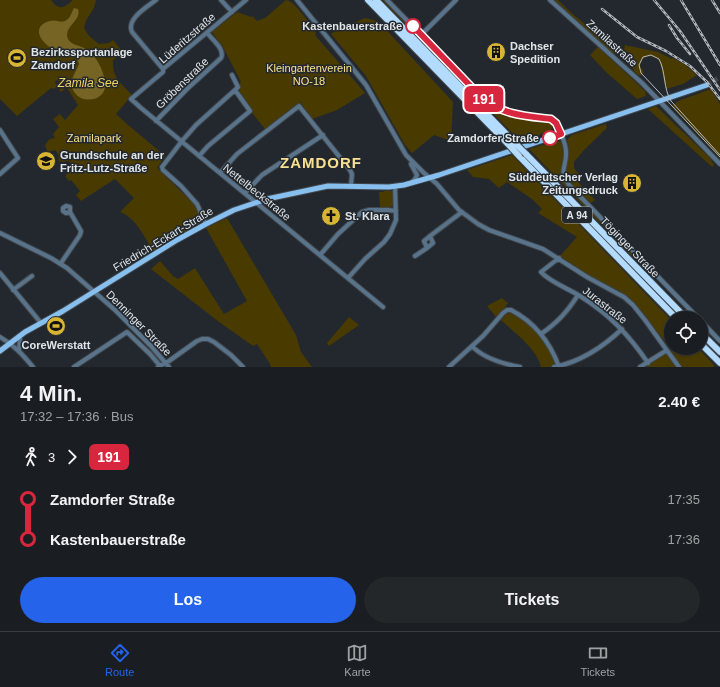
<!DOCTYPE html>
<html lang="de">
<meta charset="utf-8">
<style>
:root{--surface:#1a1e22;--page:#23272a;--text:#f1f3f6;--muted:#9fa2a5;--line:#383c40;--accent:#2563eb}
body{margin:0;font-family:Arial,sans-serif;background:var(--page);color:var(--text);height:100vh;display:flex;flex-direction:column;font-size:15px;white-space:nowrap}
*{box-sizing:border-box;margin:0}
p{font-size:13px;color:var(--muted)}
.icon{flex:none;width:22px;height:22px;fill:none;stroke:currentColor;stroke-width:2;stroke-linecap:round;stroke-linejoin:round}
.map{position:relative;height:367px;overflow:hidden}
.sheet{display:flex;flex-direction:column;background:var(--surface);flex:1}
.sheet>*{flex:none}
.badge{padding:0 8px;border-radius:6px;font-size:14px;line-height:26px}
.fabs{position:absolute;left:664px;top:311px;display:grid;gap:8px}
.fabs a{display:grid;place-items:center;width:44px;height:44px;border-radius:50%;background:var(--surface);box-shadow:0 1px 3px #0004,0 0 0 1px var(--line);font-size:20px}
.map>.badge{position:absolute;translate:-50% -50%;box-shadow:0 0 0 2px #fff}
.legs{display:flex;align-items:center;gap:6px;height:44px;padding:0 20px;font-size:13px}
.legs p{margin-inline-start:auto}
.summary{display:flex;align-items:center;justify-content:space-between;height:68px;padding:0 20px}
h1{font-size:22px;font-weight:800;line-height:30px}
.primary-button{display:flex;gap:8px;margin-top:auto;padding:8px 20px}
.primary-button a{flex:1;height:46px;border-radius:24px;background:var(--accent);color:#fff;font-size:16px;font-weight:800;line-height:46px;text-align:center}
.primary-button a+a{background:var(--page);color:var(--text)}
ul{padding:0 20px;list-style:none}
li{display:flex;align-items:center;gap:14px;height:40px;font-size:15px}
li i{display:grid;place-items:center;width:6px;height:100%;margin:0 5px;background:currentColor}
li i::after{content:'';width:10px;height:10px;margin:-5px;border:3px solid;border-radius:50%;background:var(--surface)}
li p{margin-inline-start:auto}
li:first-child i{background:linear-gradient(#0000 50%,currentColor 0)}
li:last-child i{background:linear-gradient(currentColor 50%,#0000 0)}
.menu{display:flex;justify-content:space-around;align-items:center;height:56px;border-top:1px solid var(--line);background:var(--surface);font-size:11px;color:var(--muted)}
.menu a{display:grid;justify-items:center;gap:2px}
.menu .active{color:var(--accent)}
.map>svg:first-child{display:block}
</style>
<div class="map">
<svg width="720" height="367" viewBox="0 0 720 367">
<rect width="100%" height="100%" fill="#22282e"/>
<path fill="#493a00" d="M0,0H51C59,11 64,8 73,0H96C95,11 86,16 84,28L89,36L99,44L109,43L113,40L123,52L113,60C112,78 121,83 132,95L116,114L127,124L165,156L157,168L194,204L202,222L153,251C144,236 136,218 120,212L134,198L115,179L81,201L76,195L80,191L71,180L69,181L65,176L72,168L69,161L63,162L59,161L58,154L55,150L48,152L45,146C47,141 50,138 55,138L53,134L59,127L53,119L60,114L65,120L78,105L65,85L56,80L55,83L65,89L61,92L59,90L60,88L57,86L54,89L51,88L17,116L0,99Z
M286,0C295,1 308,22 314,30L316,33L315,35L365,93L337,110L312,119L300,102L265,129L242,100L238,86L241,82L223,47L212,32L237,12L251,17L252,16L257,21L265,18Z
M382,0H385L486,104L506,114L550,122L553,124L551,132L544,134L543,133L540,134V135L523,144Z
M554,0H558C576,18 597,36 622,46V51L615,54L609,50Z
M365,18L378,21L453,102L451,141L434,135L412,153L405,145L366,76L331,34L337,30Z
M625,45L658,52L672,59L673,58L684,64L697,75L683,84L666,89L660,63L657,58L649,56L642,59L640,66L644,72L640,76C637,74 634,72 633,69C630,59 637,56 624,50Z
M598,47L645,91L646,96L637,99L606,72L590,55Z
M711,89L720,104V158L672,106L678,101Z
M656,106L710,158L714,165L712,167L648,109Z
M606,124L607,128L584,150L574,162V168L580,176L576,180L595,200L591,203C583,195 566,183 566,171C566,156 572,156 567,140L572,135Z
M556,141L561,142L565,151L561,170L564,182L637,258L635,260L529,149Z
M512,155L671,320V348H698L714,365V367H643L664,354L665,342L639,308L620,291L589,276L560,256L577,237L538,213L542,209L532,199L507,182L499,188L489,179L473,177L467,170Z
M384,191H393V205L391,207H380L379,192H383Z
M227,218L296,335L301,352L312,367H271L270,364L257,344L253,346L219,322L151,269L160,261L173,276L178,279L195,268L224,314L247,301L206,228Z
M502,298L508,303L497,318L487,306Z
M510,313C532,322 549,345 556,367H541C538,350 513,331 501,320L505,315Z
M349,317L359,325L329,346L327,343Z"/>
<path fill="#766425" d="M74,8L78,9C82,21 63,26 68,39C71,45 79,45 84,48C96,54 106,73 105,87C104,98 91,102 81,98C76,96 74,91 71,87L72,79L79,64L77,58C69,53 59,54 51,48C40,41 31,26 50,21C55,19 60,23 65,21C71,18 71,13 74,8Z"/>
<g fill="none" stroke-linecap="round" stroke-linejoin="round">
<path stroke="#3e444a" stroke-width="5" stroke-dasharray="5 2.5" stroke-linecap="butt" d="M707,85L720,77"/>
<g stroke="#40464c" stroke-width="6">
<path id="minor" d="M156,0C147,7 126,19 132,32L163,69
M221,0L232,12
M246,0L163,69V72L131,99L141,108L383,307
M297,0L366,85L406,155L424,173L437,184L459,210L478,224L489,230L543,249L587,277L624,297L633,305L645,320L679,367
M387,0L489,104L500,110L514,114L551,119C558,123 566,144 566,152C567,167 558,169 569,185L698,318
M550,0L642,83L720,164
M421,35L456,0
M156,121L187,89L221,58C225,50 214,41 209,35
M0,130L18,158L0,174
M199,156L208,146L250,111L235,90L238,87L232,75
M411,164L417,175L415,179L412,182
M220,173L237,154L299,106L350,170L352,174L351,185
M245,193L262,175L323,135
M206,224L197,204L181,186L163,170L162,167L182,141L196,125L235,90
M0,233L51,258L67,268L115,310L151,346L169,367
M427,248L433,243L430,236L462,212
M320,255L338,234L362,212L369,210H388L396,211
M415,256L427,248L424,241L430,236
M559,258L541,272C550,282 569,289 580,296C609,314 629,335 648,363
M61,263L80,235L81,231L70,212V207L66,206L63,208V211L66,213L70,212
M0,273L41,323
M348,278L365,259L384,242L390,234L396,220L395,186
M13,290L32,276
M701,321L720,341
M541,334C558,322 567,312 578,295
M19,336L20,339L19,350
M0,337C14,345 23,355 33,367
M472,346C484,359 504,364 520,367
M74,367L127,332L150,354L161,367
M158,367L169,361L197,341L202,339H208L214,342L231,355L243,367
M449,367L483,336L503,313L507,310H511C534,322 550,342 559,367
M554,367C580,362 603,347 622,329
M640,367L667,350"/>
</g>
<g stroke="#40464c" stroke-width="7">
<path id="major" d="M0,351L25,332L63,311L177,240L206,224L234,210L267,199L328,186L389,187L404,185L439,175L707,85"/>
</g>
<g stroke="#40464c" stroke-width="8">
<path id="highway" d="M368,0L508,144
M376,0L514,142
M526,154L686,318
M519,156L676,318
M701,333L720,352
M701,344L720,363"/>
</g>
<use href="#minor" stroke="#58738a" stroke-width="4"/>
<use href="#major" stroke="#87bfef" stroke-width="5"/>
<use href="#highway" stroke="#b3dbfd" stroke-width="6"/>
<path stroke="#b4b9bd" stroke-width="1" d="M720,155L671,101C663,88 666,72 659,59L651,55L643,57L639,65L641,73L720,157"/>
<g stroke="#b4b9bd" stroke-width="2.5">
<path id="rail" d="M654,0L680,31L720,90
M681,0L720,65
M712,0L720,13
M602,9L637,37L666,51L690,66L707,82L720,99
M669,25L677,38L690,54"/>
</g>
<use href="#rail" stroke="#22282e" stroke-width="1" stroke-dasharray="3" stroke-linecap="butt"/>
<g stroke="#40464c" stroke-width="8" stroke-linecap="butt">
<path id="highway-bridge" d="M514,142L526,154
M508,144L519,156"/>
</g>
<use href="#highway-bridge" stroke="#b3dbfd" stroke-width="6"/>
</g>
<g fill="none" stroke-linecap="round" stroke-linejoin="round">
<g stroke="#fff" stroke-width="9">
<path id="line-1" d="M413,26L482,98C502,115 526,116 551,119L556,123L561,134L550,138"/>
</g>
<use href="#line-1" stroke="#d7263d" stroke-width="6"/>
</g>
<defs>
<g id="building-disc" transform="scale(1)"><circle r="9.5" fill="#d7b434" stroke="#22282e"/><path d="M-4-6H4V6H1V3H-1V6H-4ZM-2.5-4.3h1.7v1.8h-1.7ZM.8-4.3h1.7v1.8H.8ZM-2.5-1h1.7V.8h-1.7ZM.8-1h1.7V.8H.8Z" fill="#111"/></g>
<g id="stadium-disc" transform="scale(1)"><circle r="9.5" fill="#d7b434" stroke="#22282e"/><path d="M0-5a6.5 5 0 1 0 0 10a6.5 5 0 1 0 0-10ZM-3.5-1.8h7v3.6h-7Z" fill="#111"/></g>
<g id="school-disc" transform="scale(1)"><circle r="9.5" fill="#d7b434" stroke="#22282e"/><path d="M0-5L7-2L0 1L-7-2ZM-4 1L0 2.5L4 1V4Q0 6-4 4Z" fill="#111"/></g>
<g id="church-disc" transform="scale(1)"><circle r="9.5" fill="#d7b434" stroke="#22282e"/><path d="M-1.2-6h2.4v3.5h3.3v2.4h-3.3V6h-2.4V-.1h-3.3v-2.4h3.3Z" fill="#111"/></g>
</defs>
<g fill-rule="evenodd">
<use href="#building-disc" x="496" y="52"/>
<use href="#stadium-disc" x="17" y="58"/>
<use href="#school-disc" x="46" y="161"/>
<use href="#building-disc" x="632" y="183"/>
<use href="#church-disc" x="331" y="216"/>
<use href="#stadium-disc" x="56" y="326"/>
</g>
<g fill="#fff" stroke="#d7263d" stroke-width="2">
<circle cx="413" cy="26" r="7"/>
<circle cx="550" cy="138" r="7"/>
</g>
<g text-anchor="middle" stroke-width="3" stroke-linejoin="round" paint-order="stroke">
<rect fill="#22282e" stroke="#a7acb0" stroke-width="1" x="562" y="207" width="30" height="16" rx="3"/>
<g font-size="10" font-weight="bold" fill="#e0e5e8">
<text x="577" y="219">A 94</text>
</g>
<g font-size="11" font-weight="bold" fill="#e0e5e8" stroke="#22282e" text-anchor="end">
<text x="402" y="30">Kastenbauerstraße</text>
<text x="539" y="142">Zamdorfer Straße</text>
</g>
<g font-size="11" fill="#e0e5e8" stroke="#22282e">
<text transform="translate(187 38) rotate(-41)" y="4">Lüderitzstraße</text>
<text transform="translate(612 43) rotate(42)" y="4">Zamilastraße</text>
<text transform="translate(182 83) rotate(-44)" y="4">Gröbenstraße</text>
<text transform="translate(257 192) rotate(39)" y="4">Nettelbeckstraße</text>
<text transform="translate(163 239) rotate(-31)" y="4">Friedrich-Eckart-Straße</text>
<text transform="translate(630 247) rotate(46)" y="4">Töginger Straße</text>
<text transform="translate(605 305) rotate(38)" y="4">Jurastraße</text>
<text transform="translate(139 323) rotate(45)" y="4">Denninger Straße</text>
</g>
<g font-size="11" font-weight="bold" fill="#e0e5e8" stroke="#22282e" text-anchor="start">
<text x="510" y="50">Dachser<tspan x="510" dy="13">Spedition</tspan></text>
<text x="31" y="56">Bezirkssportanlage<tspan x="31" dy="13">Zamdorf</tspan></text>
<text x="60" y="159">Grundschule an der<tspan x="60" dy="13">Fritz-Lutz-Straße</tspan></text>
<text x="618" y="181" text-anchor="end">Süddeutscher Verlag<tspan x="618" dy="13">Zeitungsdruck</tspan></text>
<text x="345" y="220">St. Klara</text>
<text x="56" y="349" text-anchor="middle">CoreWerstatt</text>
</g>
<g font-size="11" fill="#fce18d" stroke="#22282e">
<text x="309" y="72">Kleingartenverein<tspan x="309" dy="13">NO-18</tspan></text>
<text x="94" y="142">Zamilapark</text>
</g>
<g font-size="12" font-style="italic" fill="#f3d262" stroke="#22282e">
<text x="88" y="87">Zamila See</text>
</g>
<g font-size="15" font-weight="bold" letter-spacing="1" fill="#f8e093" stroke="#22282e">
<text x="321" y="168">ZAMDORF</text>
</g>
</g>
</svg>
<div class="fabs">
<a><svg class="icon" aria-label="locate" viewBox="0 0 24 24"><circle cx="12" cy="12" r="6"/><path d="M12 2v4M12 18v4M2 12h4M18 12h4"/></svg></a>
</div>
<b class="badge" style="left:484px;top:99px;background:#d7263d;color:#fff">191</b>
</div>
<section class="sheet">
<div class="summary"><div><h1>4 Min.</h1><p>17:32 – 17:36 · Bus</p></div><b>2.40 €</b></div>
<div class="legs"><svg class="icon" aria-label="walk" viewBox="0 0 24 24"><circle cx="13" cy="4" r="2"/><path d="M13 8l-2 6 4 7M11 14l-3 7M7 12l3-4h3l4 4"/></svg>3<svg class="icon" aria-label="forward" viewBox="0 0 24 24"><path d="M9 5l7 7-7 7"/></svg><b class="badge" style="background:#d7263d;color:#fff">191</b></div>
<ul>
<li><i style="color:#d7263d"></i><b>Zamdorfer Straße</b><p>17:35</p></li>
<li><i style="color:#d7263d"></i><b>Kastenbauerstraße</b><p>17:36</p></li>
</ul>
<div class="primary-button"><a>Los</a><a>Tickets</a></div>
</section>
<nav class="menu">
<a class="active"><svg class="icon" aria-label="directions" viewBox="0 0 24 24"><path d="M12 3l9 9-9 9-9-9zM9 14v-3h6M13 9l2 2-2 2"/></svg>Route</a>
<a><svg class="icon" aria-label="map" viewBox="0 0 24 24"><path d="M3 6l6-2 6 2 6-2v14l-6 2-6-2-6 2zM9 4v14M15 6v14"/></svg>Karte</a>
<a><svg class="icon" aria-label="tickets" viewBox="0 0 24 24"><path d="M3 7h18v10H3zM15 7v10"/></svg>Tickets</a>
</nav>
